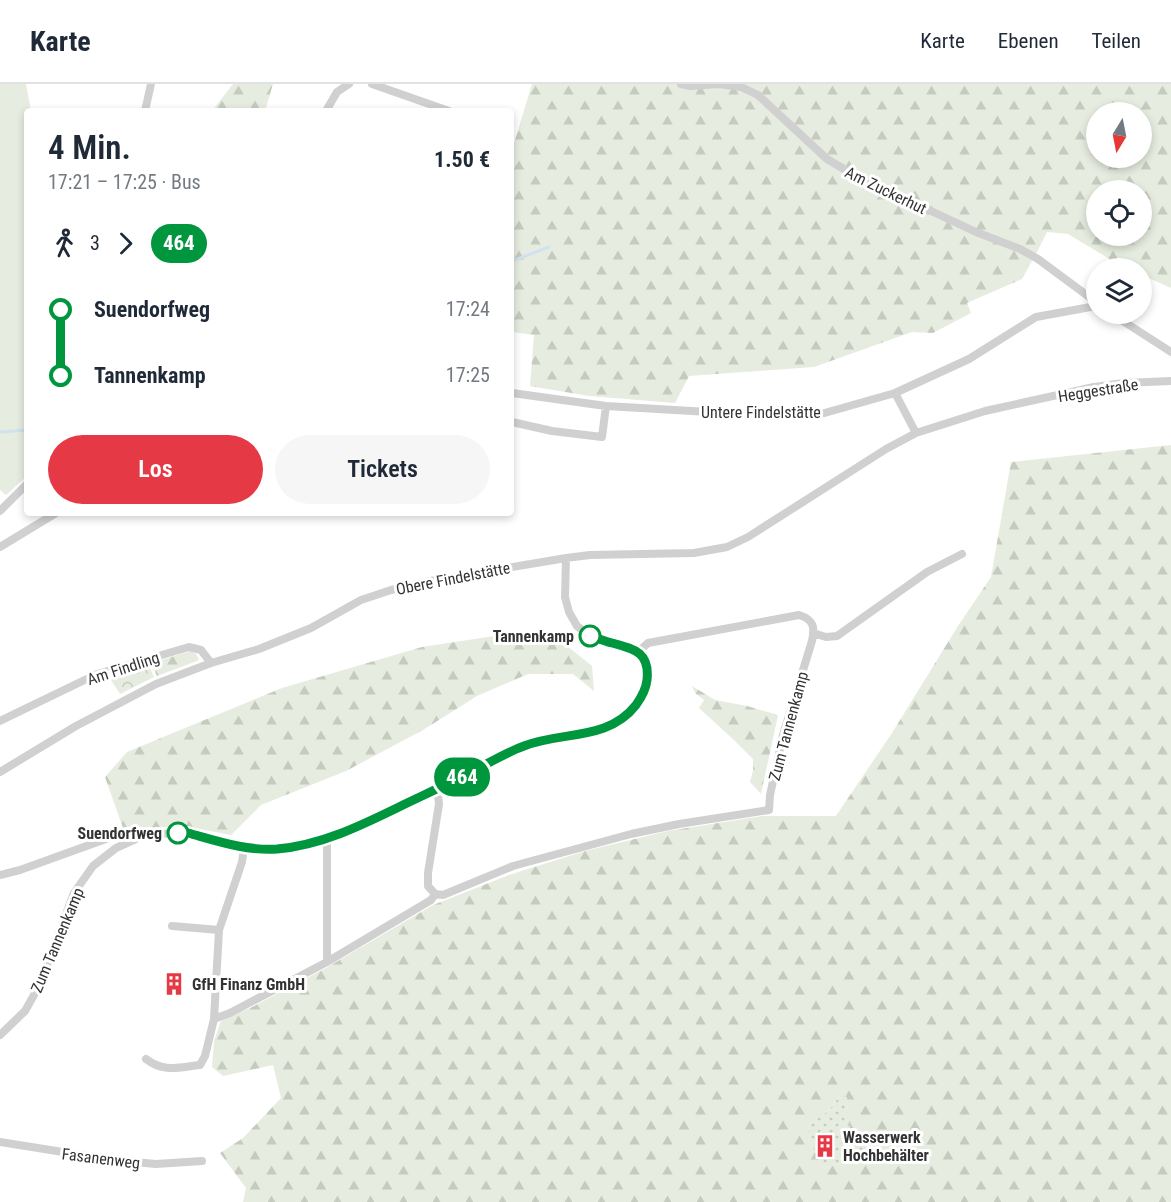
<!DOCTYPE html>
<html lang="de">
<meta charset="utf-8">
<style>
:root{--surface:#fff;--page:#f6f6f7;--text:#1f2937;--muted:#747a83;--line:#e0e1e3;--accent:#e63946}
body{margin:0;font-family:"Roboto Condensed",sans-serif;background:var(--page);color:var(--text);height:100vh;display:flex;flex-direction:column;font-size:22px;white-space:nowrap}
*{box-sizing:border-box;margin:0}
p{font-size:20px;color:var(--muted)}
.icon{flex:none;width:33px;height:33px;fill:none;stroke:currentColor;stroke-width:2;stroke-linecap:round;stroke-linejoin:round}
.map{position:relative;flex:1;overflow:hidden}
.side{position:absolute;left:24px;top:24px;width:490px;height:408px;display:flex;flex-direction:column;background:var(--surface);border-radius:6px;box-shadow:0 3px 9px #0003}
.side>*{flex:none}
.badge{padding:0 12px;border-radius:20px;font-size:21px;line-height:39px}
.needle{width:39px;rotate:190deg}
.tools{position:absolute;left:1086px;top:18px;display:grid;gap:12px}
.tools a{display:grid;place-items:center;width:66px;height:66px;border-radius:50%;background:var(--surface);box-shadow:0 3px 9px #0003;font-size:30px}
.map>.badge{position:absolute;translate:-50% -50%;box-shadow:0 0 0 3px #fff}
.legs{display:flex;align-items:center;gap:9px;height:66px;padding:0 24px;font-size:20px}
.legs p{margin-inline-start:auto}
.summary{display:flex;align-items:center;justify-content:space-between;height:102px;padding:0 24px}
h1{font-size:33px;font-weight:600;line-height:45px}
.button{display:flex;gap:12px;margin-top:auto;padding:12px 24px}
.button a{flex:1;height:69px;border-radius:36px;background:var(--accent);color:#fff;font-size:24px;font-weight:600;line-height:69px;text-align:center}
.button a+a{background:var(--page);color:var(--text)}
ul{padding:0 24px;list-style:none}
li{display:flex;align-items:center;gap:21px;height:66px;font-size:22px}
li i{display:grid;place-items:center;width:9px;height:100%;margin:0 8px;background:currentColor}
li i::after{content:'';width:15px;height:15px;margin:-8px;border:4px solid;border-radius:50%;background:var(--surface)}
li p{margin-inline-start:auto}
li:first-child i{background:linear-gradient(#0000 50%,currentColor 0)}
li:last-child i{background:linear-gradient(currentColor 50%,#0000 0)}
header{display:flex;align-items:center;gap:36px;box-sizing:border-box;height:84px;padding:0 30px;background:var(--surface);border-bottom:2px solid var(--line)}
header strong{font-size:28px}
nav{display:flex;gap:33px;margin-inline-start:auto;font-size:21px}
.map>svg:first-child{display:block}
</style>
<header>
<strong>Karte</strong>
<nav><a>Karte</a><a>Ebenen</a><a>Teilen</a></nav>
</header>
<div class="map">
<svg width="1171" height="1118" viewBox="0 0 1171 1118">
<defs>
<pattern id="grass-dots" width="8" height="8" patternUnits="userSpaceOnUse" patternTransform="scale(1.5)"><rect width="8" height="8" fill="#e6ecdf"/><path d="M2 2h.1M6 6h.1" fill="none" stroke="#c6cbc0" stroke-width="1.8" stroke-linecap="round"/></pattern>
<pattern id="forest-firs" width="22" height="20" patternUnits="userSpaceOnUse" patternTransform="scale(1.5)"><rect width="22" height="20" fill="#e6ecdf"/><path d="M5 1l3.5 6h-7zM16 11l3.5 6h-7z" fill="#c6cbc0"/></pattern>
<pattern id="park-crowns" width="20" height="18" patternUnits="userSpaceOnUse" patternTransform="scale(1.5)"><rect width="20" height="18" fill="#e6ecdf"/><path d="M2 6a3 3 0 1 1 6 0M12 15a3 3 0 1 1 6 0" fill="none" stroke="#c6cbc0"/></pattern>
</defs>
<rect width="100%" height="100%" fill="#fff"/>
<path fill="url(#grass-dots)" d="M839,1012H847L849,1042L869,1061L877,1059L880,1065L823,1085L808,1054C807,1037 812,1038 823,1031C830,1026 835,1019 839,1012Z"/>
<path fill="url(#forest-firs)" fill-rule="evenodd" d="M233,0H273L265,27H212Z
M532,0H1171V204L1142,191V184H1127L1121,182L1068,150L1047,148L1037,168L1022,195L967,219L971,229L933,249L912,248L814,283L689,292L675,319L589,312L530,302L534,251L512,248V66ZM1096,28H1142V74H1096ZM1096,106H1142V152H1096Z
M1171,361V1118H243L246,1104L220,1069L243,1054L281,1014L273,981L223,992L212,983L214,957L221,937L252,923L326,884L433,821L509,791L585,767L668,747L762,732H836L892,649L958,542L991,493L1011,378ZM839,1012L847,1013C848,1034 846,1067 877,1059L880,1065L823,1085L808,1054C807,1037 812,1038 823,1031C830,1026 835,1019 839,1012Z
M507,550L549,555L571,565L592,582L594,607L573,590H528L477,612L423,646L346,687L261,721L231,751L184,742L140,744H123L105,693L127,668L282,604L422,563Z
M191,567L196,570L199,575L197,577L157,592L151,579Z
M692,602L715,616L747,622L778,631L761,710L750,698L753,687V675L735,657L699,624L704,616L695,609Z"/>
<path fill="url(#park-crowns)" d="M148,580L154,593L120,610L111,596L126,586Z"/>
<path fill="#e6ecdf" d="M0,0H26L31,27H27V392L6,411L0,406Z"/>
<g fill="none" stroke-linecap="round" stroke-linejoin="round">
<path stroke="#cfe2ee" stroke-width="3" d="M512,177L549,163
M0,348L27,346"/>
<path stroke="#d0d0d0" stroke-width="8" d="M372,0L449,27
M681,0L690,2L719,0L741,3L758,11L827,75L854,91L976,148L1020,165L1038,175L1096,218
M145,27L151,0
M326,27L337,8L349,0
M1112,230L1171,268
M512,309L606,322L743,330H821L895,309L969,275L1036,233L1096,222
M895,309L916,349
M512,338L552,347L602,353L606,322
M0,427L27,400
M0,463L56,429
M813,549L826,553L837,552L927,488L962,470
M0,637L97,590L189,563L201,566L211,579
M0,688L76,642L156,600L211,579L259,565L311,544L361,516L391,506L430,497L566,474L590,471L694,469L727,463L748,453L886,365L916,349L985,327L1094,303L1124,299L1171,297
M434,706L438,711L439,720L428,789V802L435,810L443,811L513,782L631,750L679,740L769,726L770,711L783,651L812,557C815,543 814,536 799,531L648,559L638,568
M0,791L20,786L117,751L138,754
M172,842L219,846
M327,878V755
M214,935L230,929L327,878L431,816L435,810
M0,951L25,927L39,902L74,809L93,782L116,764L138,754L156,750L187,749L244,764L277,765L327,755L361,741L444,702L524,662L594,647L613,641L628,631L640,616L646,601L648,587L644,575L638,568L628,563L590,552L577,542L569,528L565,513L566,474
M146,975C164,989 179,983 200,981L205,972L214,935L219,846L242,778L244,764
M0,1058L113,1076L156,1080L202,1077"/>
</g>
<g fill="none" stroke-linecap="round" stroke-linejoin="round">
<g stroke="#fff" stroke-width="14">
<path id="line-1" d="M178,749H188C217,757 246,767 277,765C323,761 364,740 405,720C428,709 452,698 475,686C491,678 507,668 524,662C562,647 608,657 636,621C641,614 646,605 647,596C650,568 634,565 612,559C604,557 597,554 590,552"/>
</g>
<use href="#line-1" stroke="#00963e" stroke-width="9"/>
</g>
<defs>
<g id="building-bare" transform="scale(1.8)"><path d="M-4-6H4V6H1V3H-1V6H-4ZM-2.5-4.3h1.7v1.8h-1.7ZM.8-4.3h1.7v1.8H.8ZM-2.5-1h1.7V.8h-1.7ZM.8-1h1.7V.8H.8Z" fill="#e63946" stroke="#fff" stroke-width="2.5" paint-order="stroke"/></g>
</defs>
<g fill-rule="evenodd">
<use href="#building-bare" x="174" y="900"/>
<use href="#building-bare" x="825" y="1062"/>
</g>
<g fill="#fff" stroke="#00963e" stroke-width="3">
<circle cx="590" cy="552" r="10"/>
<circle cx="178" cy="749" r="10"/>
</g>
<g text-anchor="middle" stroke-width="6" stroke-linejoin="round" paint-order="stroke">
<g font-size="16" fill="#333" stroke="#fff">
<text transform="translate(886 106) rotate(26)" y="6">Am Zuckerhut</text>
<text transform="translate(1098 306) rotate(-9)" y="6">Heggestraße</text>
<text x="761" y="334">Untere Findelstätte</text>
<text transform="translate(453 494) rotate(-11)" y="6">Obere Findelstätte</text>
<text transform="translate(123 584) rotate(-18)" y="6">Am Findling</text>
<text transform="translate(788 642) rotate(-75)" y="6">Zum Tannenkamp</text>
<text transform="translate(57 856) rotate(-67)" y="6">Zum Tannenkamp</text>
<text transform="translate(101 1074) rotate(7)" y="6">Fasanenweg</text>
</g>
<g font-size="16" font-weight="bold" fill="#333" stroke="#fff" text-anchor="end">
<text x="574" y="558">Tannenkamp</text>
<text x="162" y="755">Suendorfweg</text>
</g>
<g font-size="16" font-weight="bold" fill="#333" stroke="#fff" text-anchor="start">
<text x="192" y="906">GfH Finanz GmbH</text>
<text x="843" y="1059">Wasserwerk<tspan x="843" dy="18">Hochbehälter</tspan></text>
</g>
</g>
</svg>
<div class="tools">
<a><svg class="needle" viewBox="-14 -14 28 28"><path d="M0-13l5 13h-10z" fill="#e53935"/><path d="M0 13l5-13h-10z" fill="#747a83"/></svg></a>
<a><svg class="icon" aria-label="locate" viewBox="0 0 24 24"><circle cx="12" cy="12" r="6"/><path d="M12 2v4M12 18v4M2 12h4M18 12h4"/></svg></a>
<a><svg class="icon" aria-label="layers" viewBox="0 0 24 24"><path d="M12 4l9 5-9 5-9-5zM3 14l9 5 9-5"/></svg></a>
</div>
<b class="badge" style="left:462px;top:693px;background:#00963e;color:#fff">464</b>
<section class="side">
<div class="summary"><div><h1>4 Min.</h1><p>17:21 – 17:25 · Bus</p></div><b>1.50 €</b></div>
<div class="legs"><svg class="icon" aria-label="walk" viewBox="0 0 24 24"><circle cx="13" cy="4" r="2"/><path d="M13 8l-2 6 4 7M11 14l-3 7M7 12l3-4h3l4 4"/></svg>3<svg class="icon" aria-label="forward" viewBox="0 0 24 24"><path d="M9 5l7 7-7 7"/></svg><b class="badge" style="background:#00963e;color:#fff">464</b></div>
<ul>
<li><i style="color:#00963e"></i><b>Suendorfweg</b><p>17:24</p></li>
<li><i style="color:#00963e"></i><b>Tannenkamp</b><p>17:25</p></li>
</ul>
<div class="button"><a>Los</a><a>Tickets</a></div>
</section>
</div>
